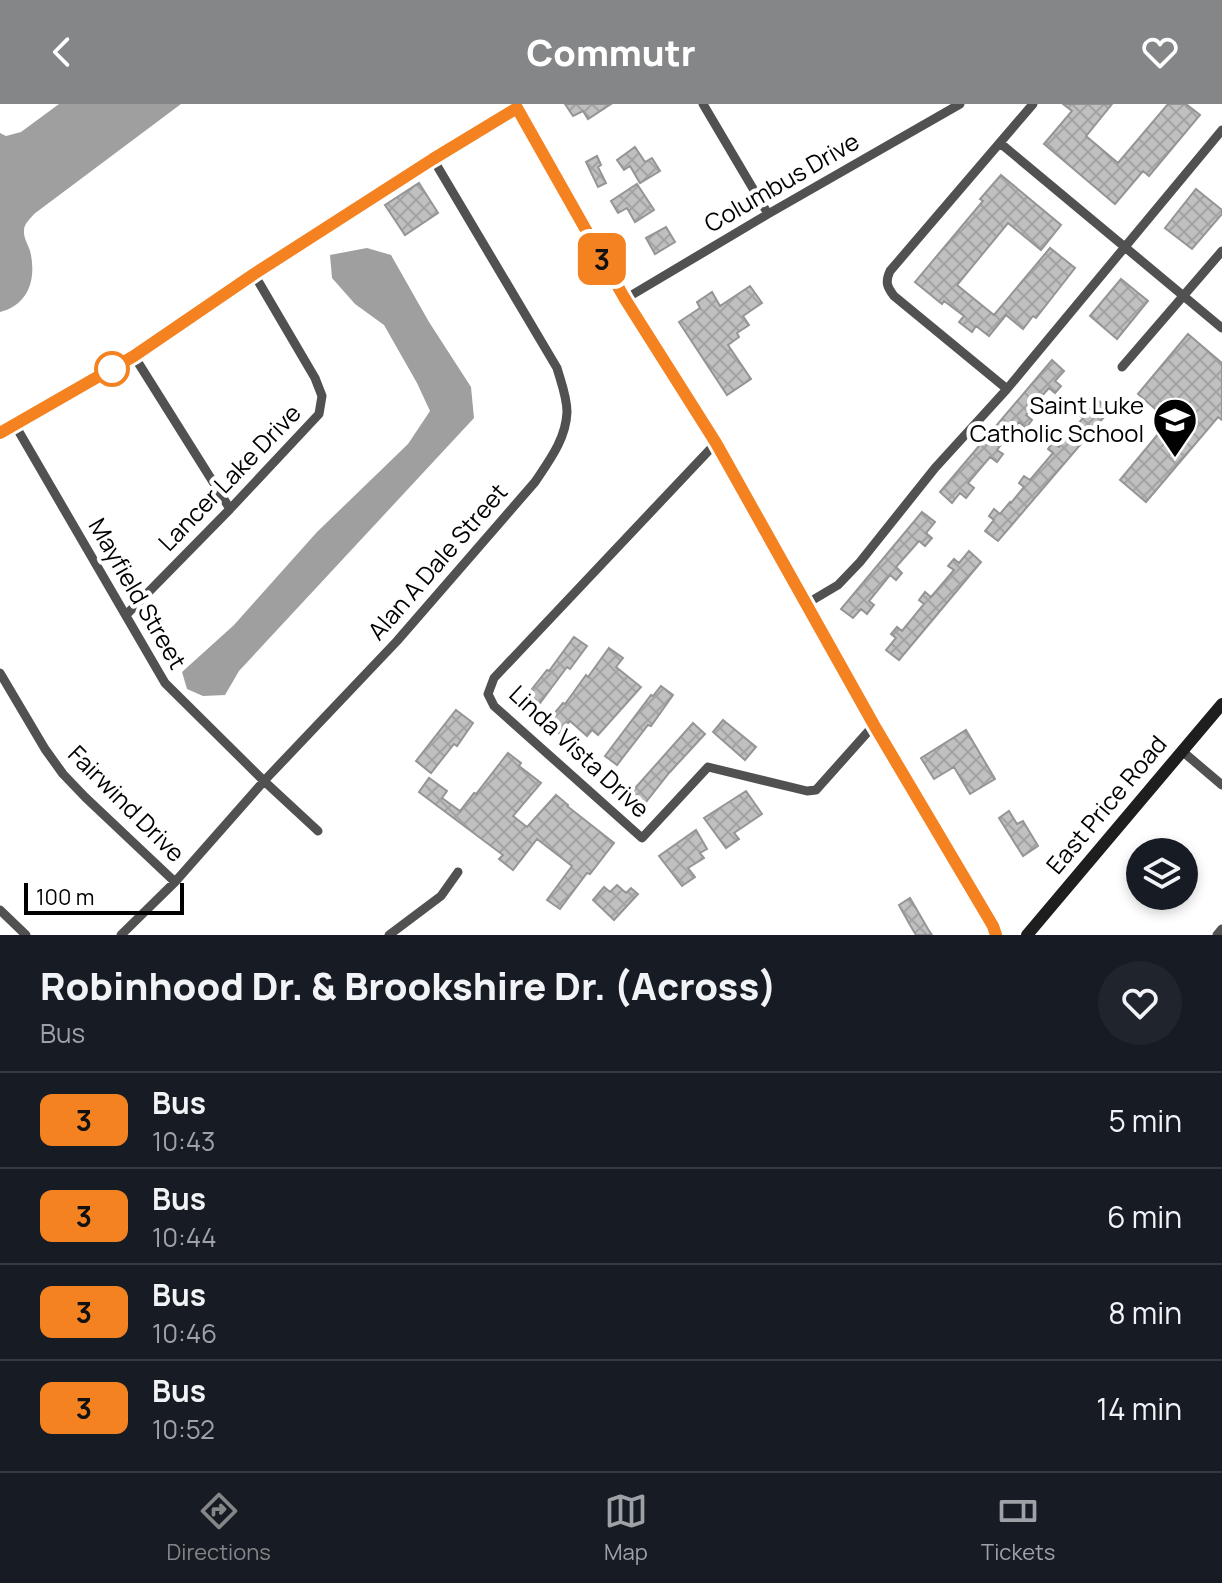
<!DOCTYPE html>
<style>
:root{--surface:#171b24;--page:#20242c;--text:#f1f3f6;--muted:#9ea1a6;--line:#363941;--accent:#858687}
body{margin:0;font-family:Manrope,sans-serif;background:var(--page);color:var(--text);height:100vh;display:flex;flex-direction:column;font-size:30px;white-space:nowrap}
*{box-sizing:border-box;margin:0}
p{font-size:26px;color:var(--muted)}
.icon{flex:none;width:44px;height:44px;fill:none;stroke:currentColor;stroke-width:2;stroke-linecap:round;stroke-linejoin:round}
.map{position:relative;height:831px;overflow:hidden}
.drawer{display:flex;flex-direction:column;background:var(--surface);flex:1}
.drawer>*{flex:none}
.badge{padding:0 16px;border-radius:12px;font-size:28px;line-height:52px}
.fabs{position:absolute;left:1126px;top:734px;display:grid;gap:16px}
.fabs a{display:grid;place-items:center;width:72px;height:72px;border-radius:50%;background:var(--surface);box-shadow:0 4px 12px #0003;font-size:40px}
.scale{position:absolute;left:24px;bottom:20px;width:160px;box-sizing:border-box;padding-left:8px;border:4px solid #000;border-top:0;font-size:22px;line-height:28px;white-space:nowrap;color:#000;-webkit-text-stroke:6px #fff;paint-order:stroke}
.map>.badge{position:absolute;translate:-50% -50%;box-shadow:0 0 0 4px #fff}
.round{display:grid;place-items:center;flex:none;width:84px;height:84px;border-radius:42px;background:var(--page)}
.overview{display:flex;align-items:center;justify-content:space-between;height:136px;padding:0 40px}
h1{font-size:38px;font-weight:800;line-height:60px}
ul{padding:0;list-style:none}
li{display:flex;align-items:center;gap:24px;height:96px;padding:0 40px;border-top:2px solid var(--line)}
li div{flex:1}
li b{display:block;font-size:30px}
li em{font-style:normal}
li .badge{min-width:88px;font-weight:700;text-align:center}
header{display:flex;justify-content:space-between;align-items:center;height:104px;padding:0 40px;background:var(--accent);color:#fff;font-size:36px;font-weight:800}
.tabs{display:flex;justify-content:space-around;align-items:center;height:112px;border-top:2px solid var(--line);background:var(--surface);font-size:22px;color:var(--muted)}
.tabs a{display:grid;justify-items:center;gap:4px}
.tabs .on{color:var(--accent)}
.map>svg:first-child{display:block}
</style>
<header><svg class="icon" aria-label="back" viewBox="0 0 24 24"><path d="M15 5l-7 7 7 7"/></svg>Commutr<svg class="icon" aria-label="heart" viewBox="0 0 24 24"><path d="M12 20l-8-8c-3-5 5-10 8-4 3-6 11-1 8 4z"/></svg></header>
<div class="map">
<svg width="1222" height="831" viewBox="0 0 1222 831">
<defs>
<pattern id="building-cross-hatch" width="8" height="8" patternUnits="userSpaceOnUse" patternTransform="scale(2)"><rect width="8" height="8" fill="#c0c0c0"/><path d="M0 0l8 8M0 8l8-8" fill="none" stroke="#a3a3a3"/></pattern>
</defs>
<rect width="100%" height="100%" fill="#fff"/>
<path fill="#9f9f9f" d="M59,0H181L34,110C30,115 24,120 24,126C23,135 30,143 31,151C36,178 27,201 0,208V29L6,32L21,28Z
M367,144L391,151L429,218L471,283L474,314L239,567L225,591L203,592L187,585L182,568L234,521L317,428L408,340L430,307L417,279L384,221L355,200L332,174L330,151Z"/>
<path fill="url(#building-cross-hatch)" stroke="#959595" stroke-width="2" d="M565,0H611L588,15L583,7L573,12Z
M1063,0H1112L1086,32L1118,59L1168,0H1186L1200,11L1149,72L1143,67L1115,100L1044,40L1072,7Z
M635,43L645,58L652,54L660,67L640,79L630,62L624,66L617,56Z
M597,52L601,61L598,63L606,79L598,83L586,58Z
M1001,71L1061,121L1041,146L1008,119L957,181L994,211L1050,144L1075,164L1036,214L1033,212L1023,225L1006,211L989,232L976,222L972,228L959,218L964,212L944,197L942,200L915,178L983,97L980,95Z
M419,79L438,109L405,131L385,101Z
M637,80L654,106L635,118L627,104L618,109L611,97Z
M1196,85L1222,106V110L1192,145L1165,124Z
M666,123L675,138L655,150L646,134Z
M1121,175L1148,197L1117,235L1090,212Z
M750,182L762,199L743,212L749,221L737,229L739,233L728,241L751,275L727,291L679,218L700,204L697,198L712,188L720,202Z
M1188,230L1222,259V316L1218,313L1146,398L1120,376L1169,317L1138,290Z
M1052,256L1064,267L1055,277L1061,282L1055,289L1049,284L1039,295L1026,311L1032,316L1026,324L1019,318L997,346L1003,350L997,358L990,353L968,379L974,384L966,394L960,389L952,399L940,388Z
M1098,296L1110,306L998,437L985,427L994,416L989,412L994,405L1000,410L1010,398L1011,399L1024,383L1019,379L1024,372L1030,376L1053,349L1048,345L1053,338L1059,343L1083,314L1077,310L1083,303L1088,308Z
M922,408L935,418L926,429L932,434L925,442L919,437L896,463L902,469L896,476L890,471L869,497L874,501L867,510L861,505L853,514L841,505Z
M969,447L981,458L899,556L886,546L896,534L891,530L897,523L902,527L924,500L919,496L925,488L931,493L954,466L948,462L954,455L959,459Z
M574,533L587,542L570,565L567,563L540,599L528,590L547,566L549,567Z
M609,544L623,554L616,563L641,583L598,631L592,626L587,632L570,617L559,629L547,618L563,599L565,600L586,571L588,573Z
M661,582L673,591L651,622L648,621L617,661L605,652L651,591L653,592Z
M456,606L473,619L457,642L454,640L431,669L416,657Z
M723,616L756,643L745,656L713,628Z
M693,619L705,630L669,669L642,703L629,691Z
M966,626L995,675L970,690L954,663L934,675L921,654Z
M508,649L521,659L519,662L541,679L513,712L527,723L556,691L568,701L567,702L614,739L590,770L587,769L560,805L547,796L572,762L537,735L513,766L499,755L503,751L419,688L429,674L447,687L442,694L460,707L474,689L476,690Z
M746,687L762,710L734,729L739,735L726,744L704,714Z
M1009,707L1017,720L1023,717L1038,742L1023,752L999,714Z
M696,726L707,745L700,749L704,754L688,764L695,773L682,782L659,752Z
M617,781L626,789L631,784L638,790L614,816L593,796L604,783L610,788Z
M910,794L928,825L932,831H916L910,821L899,801Z"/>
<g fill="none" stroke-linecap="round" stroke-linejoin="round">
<path stroke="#515151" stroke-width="9" d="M703,0L768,110
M1000,39L1222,224
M625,195L768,110L960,0
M134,252L230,405
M1122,263L1222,147
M1007,285L894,192C887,183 885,178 890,167L1033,0
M15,321L165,579L264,677L318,727
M716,339L494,574L488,590L494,602L642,734L708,663L807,687L816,686L874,621
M806,500L838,481L860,458L935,364L1007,285L1222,26
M126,511L230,405L319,310L322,292L315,274L254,170
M0,569L45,645L63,670L85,693L175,778
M1182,647L1222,681
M0,806L26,831
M121,831L175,778L264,677L397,537L535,378C549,357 566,335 567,308C567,293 561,278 557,264L433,55
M389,831L441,792L458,768
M1217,831L1222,825"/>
<path stroke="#515151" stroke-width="11" d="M515,0L625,195L716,339L874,621L993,822L996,831
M0,329L134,252L254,170L433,55L517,4"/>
<path stroke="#1e1e1e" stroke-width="12" d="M1027,831L1222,600"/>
</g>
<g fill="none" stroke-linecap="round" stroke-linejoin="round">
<g stroke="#fff" stroke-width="18">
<path id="line" d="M0,329L134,252L254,170L433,55L517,4L625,195L716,339L874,621L993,822L996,831"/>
</g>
<use href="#line" stroke="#f58220" stroke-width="12"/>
</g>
<defs>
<g id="school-pin" transform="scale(2.3)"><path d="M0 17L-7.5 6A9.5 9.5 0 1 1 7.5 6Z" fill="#000" stroke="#fff"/><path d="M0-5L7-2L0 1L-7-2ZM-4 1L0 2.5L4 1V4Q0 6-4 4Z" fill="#fff"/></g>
</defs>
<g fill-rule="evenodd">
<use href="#school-pin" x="1175" y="316"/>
</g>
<circle fill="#fff" stroke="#f58220" stroke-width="4" cx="112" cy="265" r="16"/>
<g text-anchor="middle" stroke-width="8" stroke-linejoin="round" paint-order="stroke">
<g font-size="24" fill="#000" stroke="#fff">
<text transform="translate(782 79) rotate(-30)" y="8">Columbus Drive</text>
<text transform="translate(230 374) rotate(-46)" y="8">Lancer Lake Drive</text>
<text transform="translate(438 458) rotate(-49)" y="8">Alan A Dale Street</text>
<text transform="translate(137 490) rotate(60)" y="8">Mayfield Street</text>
<text transform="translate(579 648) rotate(43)" y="8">Linda Vista Drive</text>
<text transform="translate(126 700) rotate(45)" y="8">Fairwind Drive</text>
<text transform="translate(1107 701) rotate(-50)" y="8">East Price Road</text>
</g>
<g font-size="24" fill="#000" stroke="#fff" text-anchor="end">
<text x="1144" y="310">Saint Luke<tspan x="1144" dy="28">Catholic School</tspan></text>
</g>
</g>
</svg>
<div class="fabs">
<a><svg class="icon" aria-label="layers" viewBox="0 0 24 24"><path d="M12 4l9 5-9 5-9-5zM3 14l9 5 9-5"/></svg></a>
</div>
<div class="scale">100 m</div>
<b class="badge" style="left:602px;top:155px;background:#f58220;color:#111">3</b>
</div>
<section class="drawer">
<div class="overview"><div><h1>Robinhood Dr. &amp; Brookshire Dr. (Across)</h1><p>Bus</p></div><a class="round"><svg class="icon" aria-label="heart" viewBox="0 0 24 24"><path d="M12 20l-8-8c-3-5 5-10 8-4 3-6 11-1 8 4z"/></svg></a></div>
<ul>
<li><span class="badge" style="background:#f58220;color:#111">3</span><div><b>Bus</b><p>10:43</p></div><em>5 min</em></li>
<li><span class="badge" style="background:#f58220;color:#111">3</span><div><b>Bus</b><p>10:44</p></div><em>6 min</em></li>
<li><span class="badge" style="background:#f58220;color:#111">3</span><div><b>Bus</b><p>10:46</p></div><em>8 min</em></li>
<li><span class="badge" style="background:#f58220;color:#111">3</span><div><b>Bus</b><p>10:52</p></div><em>14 min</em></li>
</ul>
</section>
<nav class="tabs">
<a class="on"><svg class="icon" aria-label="directions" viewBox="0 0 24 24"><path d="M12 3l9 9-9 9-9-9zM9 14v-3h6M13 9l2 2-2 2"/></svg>Directions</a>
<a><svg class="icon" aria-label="map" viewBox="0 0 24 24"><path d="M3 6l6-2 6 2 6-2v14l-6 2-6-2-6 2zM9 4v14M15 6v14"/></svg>Map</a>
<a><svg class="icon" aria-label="tickets" viewBox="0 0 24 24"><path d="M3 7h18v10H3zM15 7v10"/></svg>Tickets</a>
</nav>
